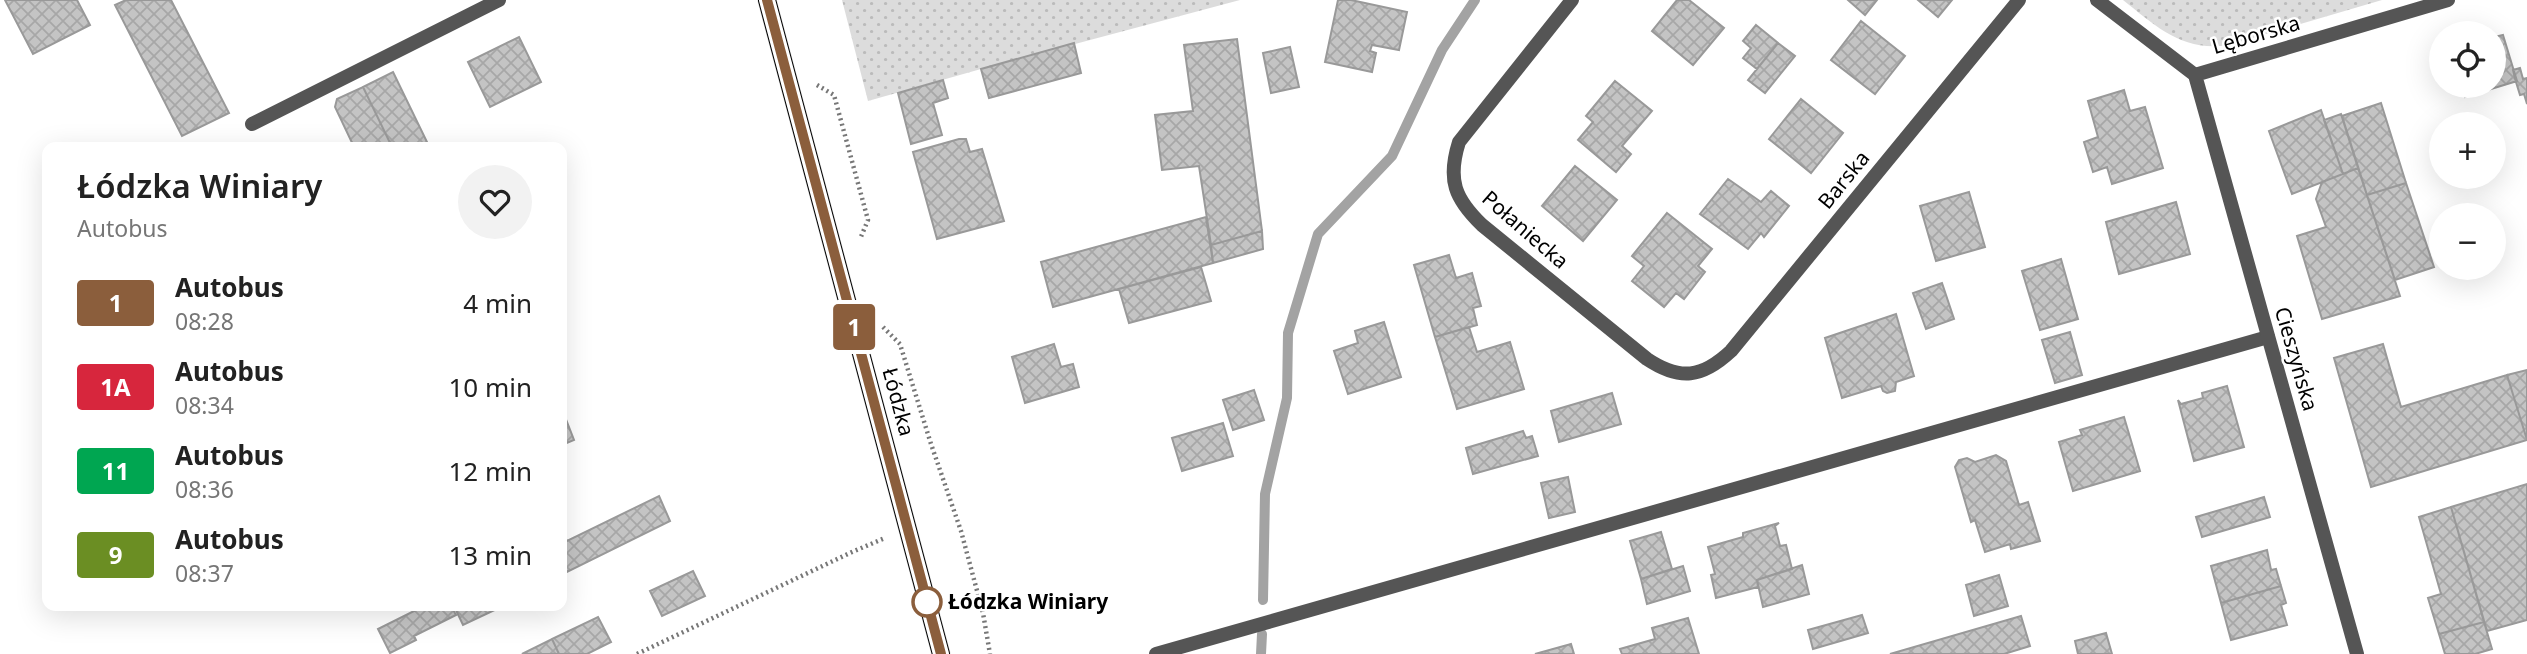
<!DOCTYPE html>
<html lang="pl">
<meta charset="utf-8">
<style>
:root{--surface:#fff;--page:#f2f2f2;--text:#222;--muted:#767676}
body{margin:0;font-family:"Noto Sans",sans-serif;background:var(--page);color:var(--text);height:100vh;display:flex;flex-direction:column;font-size:26px;white-space:nowrap}
*{box-sizing:border-box;margin:0}
p{font-size:23px;color:var(--muted)}
.icon{flex:none;width:38px;height:38px;fill:none;stroke:currentColor;stroke-width:2;stroke-linecap:round;stroke-linejoin:round}
.map{position:relative;flex:1;overflow:hidden}
.drawer{position:absolute;left:42px;top:142px;width:525px;height:469px;display:flex;flex-direction:column;background:var(--surface);border-radius:14px;box-shadow:0 7px 28px #0002}
.drawer>*{flex:none}
.badge{padding:0 14px;border-radius:5px;font-size:24px;line-height:46px}
.tools{position:absolute;left:2429px;top:21px;display:grid;gap:14px}
.tools a{display:grid;place-items:center;width:77px;height:77px;border-radius:50%;background:var(--surface);box-shadow:0 7px 28px #0002;font-size:35px}
.map>.badge{position:absolute;translate:-50% -50%;box-shadow:0 0 0 4px #fff}
.round{display:grid;place-items:center;flex:none;width:74px;height:74px;border-radius:37px;background:var(--page)}
.summary{display:flex;align-items:center;justify-content:space-between;height:119px;padding:0 35px}
h1{font-size:33px;font-weight:600;line-height:52px}
ul{padding:0;list-style:none}
li{display:flex;align-items:center;gap:21px;height:84px;padding:0 35px}
li div{flex:1}
li b{display:block;font-size:26px}
li em{font-style:normal}
li .badge{min-width:77px;font-weight:700;text-align:center}
.map>svg:first-child{display:block}
</style>
<div class="map">
<svg width="2527" height="654" viewBox="0 0 2527 654">
<defs>
<pattern id="grass-dots" width="8" height="8" patternUnits="userSpaceOnUse" patternTransform="scale(1.75)"><rect width="8" height="8" fill="#dcdcdc"/><path d="M2 2h.1M6 6h.1" fill="none" stroke="#bbb" stroke-width="1.8" stroke-linecap="round"/></pattern>
<pattern id="building-cross-hatch" width="8" height="8" patternUnits="userSpaceOnUse" patternTransform="scale(1.75)"><rect width="8" height="8" fill="#c4c4c4"/><path d="M0 0l8 8M0 8l8-8" fill="none" stroke="#a7a7a7"/></pattern>
</defs>
<rect width="100%" height="100%" fill="#fff"/>
<path fill="url(#grass-dots)" d="M842,0H1240L981,69L868,101Z
M2123,0H2382L2229,45C2182,52 2157,27 2123,0Z"/>
<g fill="none" stroke-linecap="round" stroke-linejoin="round">
<path stroke="#a3a3a3" stroke-width="10" d="M1263,600L1265,494L1287,398L1288,333L1318,234L1392,156L1442,50L1475,0
M1261,654L1262,634"/>
</g>
<path fill="url(#building-cross-hatch)" stroke="#999" stroke-width="2" d="M5,0H77L90,25L33,54Z
M126,0H171L229,113L182,136L115,5Z
M1338,0H1351L1407,12L1399,50L1372,45L1370,51L1376,53L1372,72L1325,62Z
M1677,0H1689L1724,28L1693,65L1652,31Z
M1848,0H1877L1865,15Z
M1918,0H1952L1938,17Z
M1861,21L1905,56L1875,94L1831,60Z
M1756,25L1778,43L1757,69L1743,58L1751,48L1743,41Z
M2503,35L2517,81L2465,97L2462,86H2494V37Z
M519,37L541,82L490,107L468,62Z
M1237,39L1262,231L1211,245L1199,166L1162,170L1155,115L1193,111L1184,45Z
M1074,43L1081,73L989,98L981,69Z
M1778,43L1795,56L1765,93L1748,80Z
M1290,47L1299,87L1271,93L1263,53Z
M2520,68L2523,79L2527,78V104L2524,94L2520,95L2516,82L2513,70Z
M393,72L427,142L416,147H392L363,87Z
M943,80L948,98L933,103L942,135L911,144L898,93Z
M1615,81L1652,111L1622,146L1631,154L1616,172L1578,140L1593,122L1586,116Z
M363,87L392,147H354L335,107L337,99Z
M2124,90L2130,111L2145,107L2163,168L2112,184L2107,167L2093,172L2084,142L2098,137L2088,101Z
M1801,99L1843,133L1811,173L1769,139Z
M2381,103L2406,183L2367,195L2342,116Z
M2321,110L2343,174L2292,194L2269,131Z
M2341,114L2358,168L2343,174L2324,120Z
M959,139H966L970,152L982,149L1004,221L937,239L913,152Z
M1575,166L1617,200L1583,241L1542,206Z
M2358,168L2400,296L2322,319L2297,236L2326,227L2316,199L2322,182Z
M1728,179L1761,202L1771,191L1789,206L1764,237L1761,233L1748,249L1700,214Z
M2406,183L2434,267L2395,280L2367,195Z
M1969,192L1985,247L1936,261L1920,206Z
M2176,202L2190,254L2119,274L2106,222Z
M1667,213L1712,249L1698,266L1705,272L1684,299L1676,293L1664,307L1632,281L1644,266L1632,256Z
M1206,217L1213,263L1053,307L1041,262Z
M1262,231L1263,249L1213,263L1211,245Z
M1449,255L1456,278L1472,273L1481,306L1473,308L1477,325L1435,337L1414,265Z
M2061,259L2078,319L2040,330L2022,271Z
M1201,267L1211,301L1129,323L1119,289Z
M1942,283L1954,319L1926,329L1913,293Z
M1896,314L1914,376L1896,382L1895,391L1887,393L1883,391L1881,386L1842,398L1825,338Z
M1384,322L1401,377L1348,394L1334,351L1358,343L1355,331Z
M1469,327L1477,352L1510,342L1524,389L1457,409L1435,337Z
M2070,332L2082,375L2055,383L2042,340Z
M1054,344L1061,367L1073,364L1079,387L1025,403L1012,357Z
M2383,344L2401,407L2507,375L2527,440L2371,487L2334,358Z
M2527,370V440L2507,375Z
M2227,386L2244,447L2194,461L2178,400L2181,404L2203,398L2202,393Z
M1254,390L1264,420L1233,430L1223,400Z
M1612,393L1621,424L1559,442L1551,411Z
M562,409L574,440L562,445Z
M2124,417L2140,471L2073,491L2059,442L2082,435L2080,430Z
M1223,423L1233,456L1182,471L1172,438Z
M1523,431L1526,438L1532,436L1538,456L1473,474L1466,448Z
M1996,455L2006,461L2019,505L2028,502L2040,541L2011,549L2010,544L1985,552L1975,520L1971,522L1955,467L1959,460L1967,458L1975,462Z
M1568,477L1575,512L1549,518L1541,483Z
M2527,484V620L2487,631L2451,507Z
M659,496L670,521L567,572L562,562V537L564,536L567,541Z
M2264,497L2270,517L2202,537L2196,517Z
M2451,507L2484,622L2439,634L2428,598L2441,594L2419,517Z
M1779,523L1775,526L1780,546L1786,545L1792,569L1757,580L1758,587L1716,598L1711,575L1715,574L1708,547L1743,537V533Z
M1661,532L1672,569L1641,579L1630,541Z
M2267,550L2271,570L2276,569L2281,586L2221,603L2211,566Z
M1802,565L1809,594L1763,607L1757,580Z
M1683,566L1690,591L1647,604L1641,579Z
M693,571L705,596L662,616L650,591Z
M1999,575L2008,606L1974,616L1966,585Z
M2281,586L2286,603L2281,605L2287,625L2231,640L2221,603Z
M424,606H451L456,615L414,636L416,640L390,653L378,629Z
M454,606H503L463,625Z
M1862,615L1868,633L1813,649L1808,630Z
M2021,616L2030,646L2004,654H1890Z
M598,617L611,642L587,654H559L552,639Z
M1688,618L1699,654H1622L1620,649L1655,639L1652,628Z
M2484,622L2492,649L2475,654H2445L2439,634Z
M2106,633L2112,654H2078L2075,641Z
M552,639L559,654H522Z
M1571,644L1574,654H1535Z"/>
<g fill="none" stroke-linecap="round" stroke-linejoin="round">
<g stroke="#dbdbdb" stroke-width="19">
<path id="primary" d="M767,0L941,654"/>
</g>
<path stroke="#777" stroke-width="4.5" stroke-dasharray="2 3.5" stroke-linecap="butt" d="M817,85L834,95L868,220L860,239
M883,327L900,344L931,444L961,531L983,613L990,654
M637,654L852,552L885,538"/>
<path stroke="#555" stroke-width="14" d="M252,124L499,0
M1156,654L2268,337"/>
<path stroke="#555" stroke-width="14" d="M1572,0L1459,142C1447,180 1455,199 1482,225L1647,359C1680,381 1702,378 1731,351L2019,0
M2097,0L2195,75
M2195,75L2357,654
M2195,75L2448,0"/>
<use href="#primary" stroke="#000" stroke-width="18"/>
</g>
<g fill="none" stroke-linecap="round" stroke-linejoin="round">
<g stroke="#fff" stroke-width="16">
<path id="line" d="M767,0L941,654"/>
</g>
<use href="#line" stroke="#8b5e3c" stroke-width="10"/>
</g>
<circle fill="#fff" stroke="#8b5e3c" stroke-width="3.5" cx="927" cy="602" r="14"/>
<g text-anchor="middle" stroke-width="5" stroke-linejoin="round" paint-order="stroke">
<g font-size="21" fill="#000" stroke="#fff">
<text transform="translate(2256 35) rotate(-16)" y="7">Lęborska</text>
<text transform="translate(1844 180) rotate(-51)" y="7">Barska</text>
<text transform="translate(1525 230) rotate(41)" y="7">Połaniecka</text>
<text transform="translate(2296 359) rotate(74)" y="7">Cieszyńska</text>
<text transform="translate(898 402) rotate(75)" y="7">Łódzka</text>
</g>
<g font-size="21" font-weight="bold" fill="#000" stroke="#fff" text-anchor="start">
<text x="948" y="609">Łódzka Winiary</text>
</g>
</g>
</svg>
<div class="tools">
<a><svg class="icon" aria-label="locate" viewBox="0 0 24 24"><circle cx="12" cy="12" r="6"/><path d="M12 2v4M12 18v4M2 12h4M18 12h4"/></svg></a>
<a>+</a>
<a>−</a>
</div>
<b class="badge" style="left:854px;top:327px;background:#8b5e3c;color:#fff">1</b>
<section class="drawer">
<div class="summary"><div><h1>Łódzka Winiary</h1><p>Autobus</p></div><a class="round"><svg class="icon" aria-label="heart" viewBox="0 0 24 24"><path d="M12 20l-8-8c-3-5 5-10 8-4 3-6 11-1 8 4z"/></svg></a></div>
<ul>
<li><span class="badge" style="background:#8b5e3c;color:#fff">1</span><div><b>Autobus</b><p>08:28</p></div><em>4 min</em></li>
<li><span class="badge" style="background:#d7263d;color:#fff">1A</span><div><b>Autobus</b><p>08:34</p></div><em>10 min</em></li>
<li><span class="badge" style="background:#00a651;color:#fff">11</span><div><b>Autobus</b><p>08:36</p></div><em>12 min</em></li>
<li><span class="badge" style="background:#6b8e23;color:#fff">9</span><div><b>Autobus</b><p>08:37</p></div><em>13 min</em></li>
</ul>
</section>
</div>
